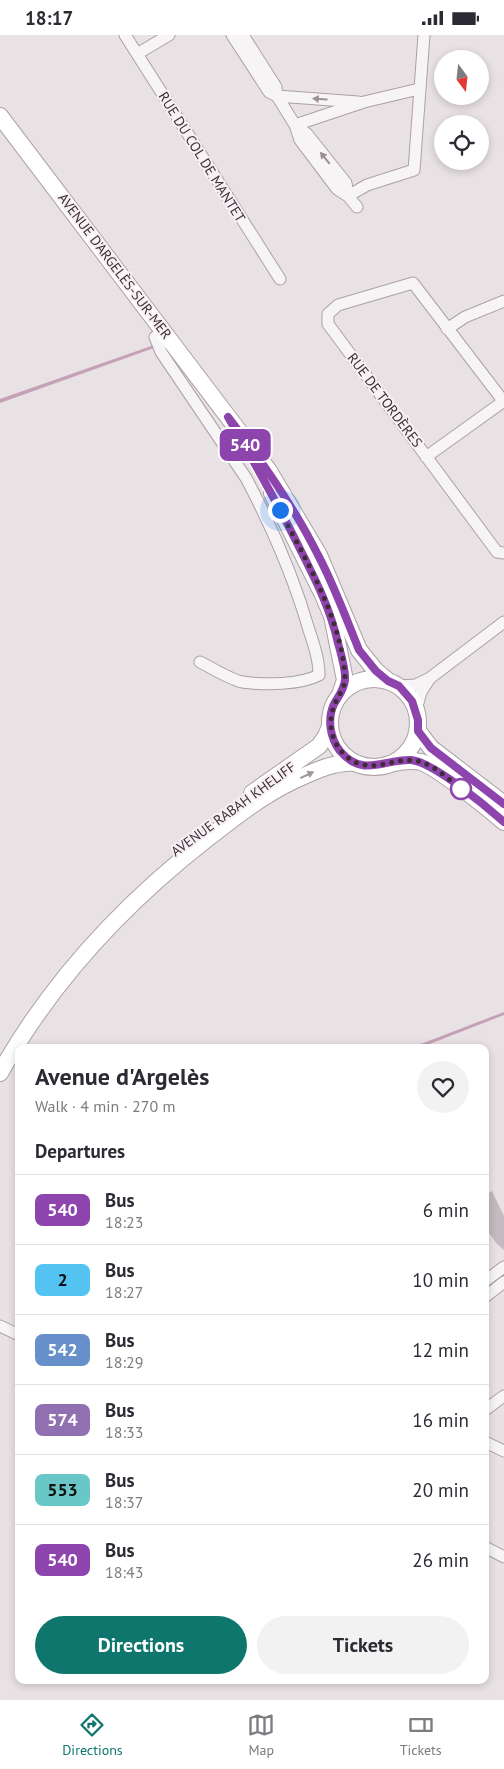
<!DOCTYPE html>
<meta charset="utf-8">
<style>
:root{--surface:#fff;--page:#f2f2f3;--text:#2b2b33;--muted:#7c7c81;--line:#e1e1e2;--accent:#0f766e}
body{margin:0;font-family:"PT Sans",sans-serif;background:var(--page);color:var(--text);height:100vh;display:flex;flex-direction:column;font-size:19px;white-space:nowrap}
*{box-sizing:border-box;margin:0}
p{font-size:16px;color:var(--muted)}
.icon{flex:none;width:28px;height:28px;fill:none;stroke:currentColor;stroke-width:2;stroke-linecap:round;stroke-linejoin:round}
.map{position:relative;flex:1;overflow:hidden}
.drawer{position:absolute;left:15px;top:1009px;width:474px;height:640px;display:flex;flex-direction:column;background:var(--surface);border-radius:10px;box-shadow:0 2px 8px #0003}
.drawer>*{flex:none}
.badge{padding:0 10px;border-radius:8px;font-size:18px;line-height:32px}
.needle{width:32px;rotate:165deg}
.tools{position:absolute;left:434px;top:15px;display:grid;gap:10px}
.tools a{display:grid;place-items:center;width:55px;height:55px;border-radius:50%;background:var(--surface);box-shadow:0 2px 8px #0003;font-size:25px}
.you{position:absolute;width:25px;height:25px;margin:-12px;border:4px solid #fff;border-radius:50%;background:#1a73e8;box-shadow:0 0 0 8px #1a73e833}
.map>.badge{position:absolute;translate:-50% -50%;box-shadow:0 0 0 2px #fff}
h2{padding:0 20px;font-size:19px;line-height:45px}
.round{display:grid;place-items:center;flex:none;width:52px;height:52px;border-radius:26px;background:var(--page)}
.overview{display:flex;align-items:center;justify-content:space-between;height:85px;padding:0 20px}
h1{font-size:24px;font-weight:800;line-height:38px}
.primary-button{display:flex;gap:10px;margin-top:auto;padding:10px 20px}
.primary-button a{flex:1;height:58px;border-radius:30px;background:var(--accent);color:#fff;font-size:20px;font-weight:800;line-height:58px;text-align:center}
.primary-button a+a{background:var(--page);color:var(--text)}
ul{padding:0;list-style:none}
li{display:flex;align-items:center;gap:15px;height:70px;padding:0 20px;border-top:1px solid var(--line)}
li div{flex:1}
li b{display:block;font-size:19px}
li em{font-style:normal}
li .badge{min-width:55px;font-weight:700;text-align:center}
.status{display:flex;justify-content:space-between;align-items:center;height:35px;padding:0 25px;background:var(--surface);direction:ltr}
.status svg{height:14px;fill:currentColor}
.menu{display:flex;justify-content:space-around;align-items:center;height:70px;border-top:1px solid var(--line);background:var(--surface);font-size:14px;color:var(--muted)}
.menu a{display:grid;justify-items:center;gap:2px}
.menu .current{color:var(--accent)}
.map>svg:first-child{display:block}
</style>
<div class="status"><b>18:17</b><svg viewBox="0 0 49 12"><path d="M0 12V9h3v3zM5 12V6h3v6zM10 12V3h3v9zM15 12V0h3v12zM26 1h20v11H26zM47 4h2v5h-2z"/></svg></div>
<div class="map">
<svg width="504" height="1664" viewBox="0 0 504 1664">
<rect width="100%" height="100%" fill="#e9e2e5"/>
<path fill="#c4a1b7" d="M154,310L168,312L170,314L154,313L0,368V364Z
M504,977V980L422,1012H413Z"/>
<path fill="#c5babf" d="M492,1156L504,1181V1215L497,1209L485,1193V1160Z"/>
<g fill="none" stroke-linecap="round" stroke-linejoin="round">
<g stroke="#aca0a6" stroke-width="13">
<path id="street" d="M125,0L280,244
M232,0L269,57L277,61L295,90L300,105L337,154L348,161L357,172
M243,0L276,52L277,61
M137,19L169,0
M277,61L358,67
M295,90L364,67L419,54
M295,90L307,99L346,148L348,161
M348,161L367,150L414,135L424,0
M447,294L465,282L504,266
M155,302L161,317L246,443C272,492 294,543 309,595C314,610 319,625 319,640C300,650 264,650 242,647C229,644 212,633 200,627
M504,367L413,248L338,270L328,279V289L497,517L504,518
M426,422L504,366
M430,643L504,587
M399,651L416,650L430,643L421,657L416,675
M485,1246L504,1232
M485,1262L504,1247
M0,1291L19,1300
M485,1375L504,1361
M485,1407L504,1416
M485,1512L504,1522"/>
</g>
<g stroke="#aca0a6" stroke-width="18">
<path id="secondary" d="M0,81L269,436L319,520L359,615L376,636L388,646
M272,458L323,560L332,581L345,645L340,660
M330 688a44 44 0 1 1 88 0a44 44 0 1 1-88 0Z
M418,696L431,713L504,769
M394,728C403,726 411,725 421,727C437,732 489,774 504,787
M252,758L319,711L326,701L330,691
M0,1038C51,947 125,868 207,804C235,782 263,760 295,745C315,736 335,726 356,728"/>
</g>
<use href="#street" stroke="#f7f4f6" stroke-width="11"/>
<use href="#secondary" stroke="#fff" stroke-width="16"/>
</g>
<defs><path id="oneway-solid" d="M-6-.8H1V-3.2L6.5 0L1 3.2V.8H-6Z" transform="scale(1.25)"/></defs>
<g fill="#9b9096">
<use href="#oneway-solid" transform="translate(320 64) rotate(-176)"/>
<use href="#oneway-solid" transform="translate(325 123) rotate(-129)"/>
</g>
<use fill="#9f969a" href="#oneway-solid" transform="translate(307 740) rotate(-25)"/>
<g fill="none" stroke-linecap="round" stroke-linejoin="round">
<g stroke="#fff" stroke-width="11">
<path id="line" d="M504,769L431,713L418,696V685L412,666L399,651L388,646L376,636L359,615C346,583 334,550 318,520C293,470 262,426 228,382C253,425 278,469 300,514C316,546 330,573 338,608C341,619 346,635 345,645C344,655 338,662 334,669C327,684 330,703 340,716C363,743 384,724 411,725C433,727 486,771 504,787"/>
</g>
<use href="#line" stroke="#8e44ad" stroke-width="8"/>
<path stroke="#3f2c35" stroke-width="5" stroke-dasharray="0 9" d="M280,475C306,526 342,584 345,643C345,654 337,662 334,671C327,689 332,710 347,722C373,743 398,717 424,728C437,733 450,745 461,754"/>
</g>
<circle fill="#fff" stroke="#8e44ad" stroke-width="2.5" cx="461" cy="754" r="10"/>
<g text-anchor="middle" stroke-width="4" stroke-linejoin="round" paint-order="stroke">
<g font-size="14" fill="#3f2c35" stroke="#f6f1f4">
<text transform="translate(202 122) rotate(58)" y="5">RUE DU COL DE MANTET</text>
<text transform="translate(115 231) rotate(53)" y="5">AVENUE D'ARGELÈS-SUR-MER</text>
<text transform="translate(385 365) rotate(53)" y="5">RUE DE TORDÈRES</text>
<text transform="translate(233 774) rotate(-36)" y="5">AVENUE RABAH KHELIFF</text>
</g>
</g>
</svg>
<div class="tools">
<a><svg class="needle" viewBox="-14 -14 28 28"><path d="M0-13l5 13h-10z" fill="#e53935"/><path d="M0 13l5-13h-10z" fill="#7c7c81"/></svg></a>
<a><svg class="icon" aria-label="locate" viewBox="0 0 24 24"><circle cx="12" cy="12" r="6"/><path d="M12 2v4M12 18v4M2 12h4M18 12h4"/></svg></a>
</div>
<div class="you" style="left:280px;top:475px"></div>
<b class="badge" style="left:245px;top:410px;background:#8e44ad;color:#fff">540</b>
<section class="drawer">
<div class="overview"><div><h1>Avenue d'Argelès</h1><p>Walk · 4 min · 270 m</p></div><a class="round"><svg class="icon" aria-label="heart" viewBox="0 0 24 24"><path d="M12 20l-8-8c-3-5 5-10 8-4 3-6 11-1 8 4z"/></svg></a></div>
<h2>Departures</h2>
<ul>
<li><span class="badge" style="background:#8e44ad;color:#fff">540</span><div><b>Bus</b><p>18:23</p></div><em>6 min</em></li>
<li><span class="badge" style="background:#53c4f1;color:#111">2</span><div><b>Bus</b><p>18:27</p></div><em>10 min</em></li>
<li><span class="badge" style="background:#678fca;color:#fff">542</span><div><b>Bus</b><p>18:29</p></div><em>12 min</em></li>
<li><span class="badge" style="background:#9070b1;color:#fff">574</span><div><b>Bus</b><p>18:33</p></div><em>16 min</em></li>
<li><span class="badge" style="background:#69c8c7;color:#111">553</span><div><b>Bus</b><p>18:37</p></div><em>20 min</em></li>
<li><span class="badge" style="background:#8e44ad;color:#fff">540</span><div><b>Bus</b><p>18:43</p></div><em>26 min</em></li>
</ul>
<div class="primary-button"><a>Directions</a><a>Tickets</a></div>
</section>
</div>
<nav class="menu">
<a class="current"><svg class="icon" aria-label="directions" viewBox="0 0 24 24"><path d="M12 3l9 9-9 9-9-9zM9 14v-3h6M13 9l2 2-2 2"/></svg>Directions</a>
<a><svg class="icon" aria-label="map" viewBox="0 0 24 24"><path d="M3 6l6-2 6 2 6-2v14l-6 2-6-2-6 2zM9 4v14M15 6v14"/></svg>Map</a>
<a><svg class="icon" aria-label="tickets" viewBox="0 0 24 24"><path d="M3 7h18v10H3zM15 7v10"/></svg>Tickets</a>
</nav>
